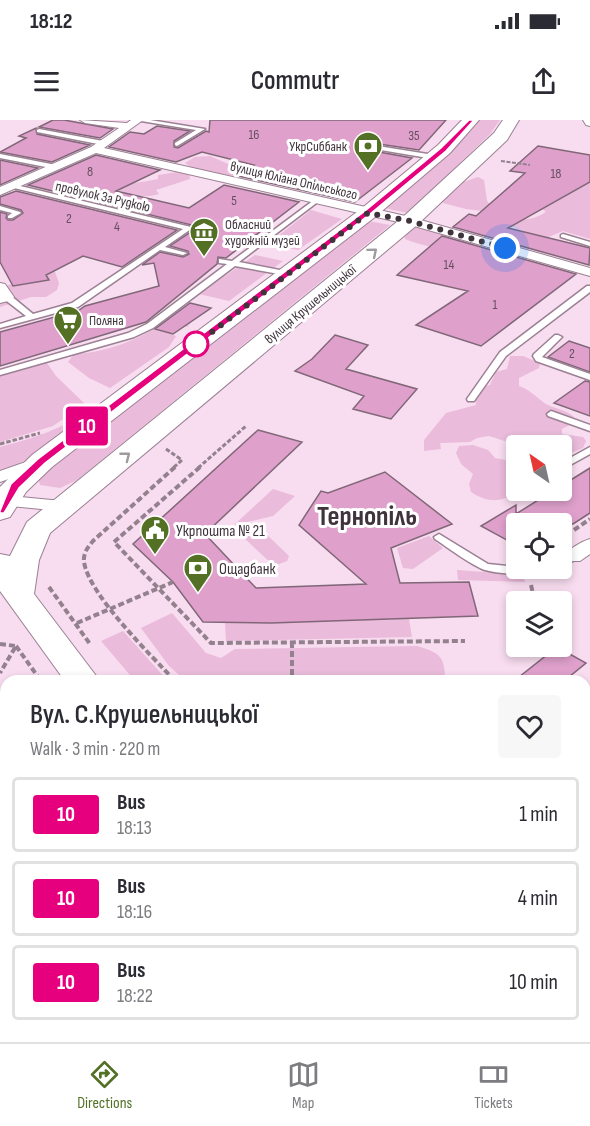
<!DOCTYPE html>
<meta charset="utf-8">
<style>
:root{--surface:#fff;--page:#f7f7f7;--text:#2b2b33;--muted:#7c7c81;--line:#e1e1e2;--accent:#537025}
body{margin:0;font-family:"Sofia Sans Condensed",sans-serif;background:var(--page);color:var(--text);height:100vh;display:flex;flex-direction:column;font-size:22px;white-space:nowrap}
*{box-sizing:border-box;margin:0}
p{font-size:20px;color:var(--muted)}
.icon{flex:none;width:33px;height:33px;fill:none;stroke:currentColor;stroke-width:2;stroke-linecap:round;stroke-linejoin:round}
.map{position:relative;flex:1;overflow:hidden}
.drawer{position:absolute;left:0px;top:555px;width:591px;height:368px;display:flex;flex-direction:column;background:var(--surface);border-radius:18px 18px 0 0;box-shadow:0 3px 9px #0003}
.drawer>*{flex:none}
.badge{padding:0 12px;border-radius:4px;font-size:21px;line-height:39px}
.needle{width:39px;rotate:326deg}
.fabs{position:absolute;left:506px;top:315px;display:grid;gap:12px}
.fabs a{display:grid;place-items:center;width:66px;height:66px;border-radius:6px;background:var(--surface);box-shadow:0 3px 9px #0003;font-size:30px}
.you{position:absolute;width:30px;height:30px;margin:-15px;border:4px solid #fff;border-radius:50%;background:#1a73e8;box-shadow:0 0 0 9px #1a73e833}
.map>.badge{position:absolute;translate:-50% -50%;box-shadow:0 0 0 3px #fff}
.round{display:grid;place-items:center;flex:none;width:63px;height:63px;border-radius:6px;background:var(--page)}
.head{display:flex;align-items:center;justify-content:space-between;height:102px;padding:0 30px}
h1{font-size:28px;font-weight:600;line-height:45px}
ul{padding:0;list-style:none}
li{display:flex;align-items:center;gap:18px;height:75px;margin:0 12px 9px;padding:0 18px;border:3px solid var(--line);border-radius:6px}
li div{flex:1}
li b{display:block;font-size:22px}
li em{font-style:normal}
li .badge{min-width:66px;font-weight:700;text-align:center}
.status{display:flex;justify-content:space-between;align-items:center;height:42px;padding:0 30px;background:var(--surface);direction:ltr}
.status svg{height:16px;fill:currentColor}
header{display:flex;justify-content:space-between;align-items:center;height:78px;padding:0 30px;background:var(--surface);font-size:27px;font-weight:600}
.menu{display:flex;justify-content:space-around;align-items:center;height:84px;border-top:2px solid var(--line);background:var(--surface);font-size:16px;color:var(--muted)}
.menu a{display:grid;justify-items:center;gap:3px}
.menu .on{color:var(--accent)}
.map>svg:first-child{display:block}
</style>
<div class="status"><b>18:12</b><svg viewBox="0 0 49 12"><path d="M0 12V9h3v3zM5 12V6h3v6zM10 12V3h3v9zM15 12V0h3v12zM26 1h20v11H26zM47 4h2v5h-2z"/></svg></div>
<header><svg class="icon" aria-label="menu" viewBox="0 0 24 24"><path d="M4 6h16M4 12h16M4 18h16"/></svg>Commutr<svg class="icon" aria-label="share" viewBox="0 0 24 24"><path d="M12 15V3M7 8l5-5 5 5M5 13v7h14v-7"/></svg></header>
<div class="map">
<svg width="590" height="922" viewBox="0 0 590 922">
<rect width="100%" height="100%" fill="#f8dcef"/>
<path fill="#eabbdb" d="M480,0H500L490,14L408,93L384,88L471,11Z
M210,36L244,51L251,58L196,51L185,43L195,37Z
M177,52L189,54L190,59L156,70L159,74C138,80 126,72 107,67C124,63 141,63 158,59V55Z
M478,57L484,60L487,81L494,89L491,92L466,89L443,83L442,80L455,65Z
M590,60V119L563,111L544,119L532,116L506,102C521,99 533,101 546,92L538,85Z
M311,90L342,99L298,130L268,124Z
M368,101L390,105L77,360L60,368L40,365L38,358Z
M412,107L432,108L476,123C463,136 421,126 405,119V111Z
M255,135L283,141L229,181L199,174Z
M54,149L59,163L57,170L46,177H31L0,187V167C11,166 40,153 54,149Z
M172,198L191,202L187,207L174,203L162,211L176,216L169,227L110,268L89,258L68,242L74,234C112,232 141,218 172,198Z
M510,236H523L540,243L539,248L519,258V266C530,270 534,275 543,282C553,290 569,288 577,301L562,309V314L583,317L586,321L583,328L561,337V326L517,325L489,316L477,318L470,322L440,323L441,329L424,331V320L446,293L476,285L475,268L490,265L496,252L507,249Z
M45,240L56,256L85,284L53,306L0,322V254Z
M90,288L93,289L28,339L0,353V327C33,318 62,310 90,288Z
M473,325L488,330L495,338L516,342L508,352L516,355V370L520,371C501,382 490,384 471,372L469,364L473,354L461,344L456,333L459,326Z
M273,369L295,376L273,396L234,405Z
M255,411L264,412L289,436L287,441L274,446L242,416Z
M429,416L443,428L413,449L403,448L397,428Z
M457,450L523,455L525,462L458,460Z
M172,493L206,533L221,538L235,529L417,526C441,533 445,537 445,561H186L169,546L141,508Z
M409,499L412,517L226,521L225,503Z
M123,511L167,560L168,561H135L101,521Z
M370,917H453L448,922H375Z"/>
<path fill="#dfa1cc" stroke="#806778" stroke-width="1.5" d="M53,0H64L113,9L100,18L39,7Z
M210,0H446L419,30L359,21L355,23L357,28L412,38L355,82L238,56L254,45L202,32L176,42L109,27L130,12L144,14L157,6L190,11L174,21V27L178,28L206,11L209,12Z
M36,8L37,14L90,25L52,42L0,32L26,18L19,16Z
M538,26L590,35V62L508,108L590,128L589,145L453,107L469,94L476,96L525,53L510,51Z
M96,35L160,50L116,71L189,88L224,65L299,82L226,138L218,137L217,144L146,202L0,246V212L69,193L71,196L85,186L159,166L154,143L142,145L160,132L183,137L189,134L188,131L170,126L192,111V105L28,65Z
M0,40L38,48L0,65Z
M16,71L177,110L122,147L83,136L46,155L49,160L13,166L0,142V92L7,94L6,98L8,100H13L23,93L21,90L0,84V77Z
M442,116L576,154L481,226L416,205L468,171L397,155Z
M190,183L211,188L173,214L155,209Z
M335,215L368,225L346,249L417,269L391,299L353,289L364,276L295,251L312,239Z
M569,221L590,228V252L548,237Z
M585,261L590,262V296L554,283Z
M258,310L302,322L205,414L256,468L366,464L299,405L321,371L328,373L385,352L452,404L391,428L400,463L469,462L478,496L271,503L203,502L173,462L133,424Z
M590,348V393L573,404H516V425L481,406L516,385V394L554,370H561V366Z
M557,527L586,543L564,561H514Z"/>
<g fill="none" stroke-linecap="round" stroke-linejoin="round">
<g stroke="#9b8193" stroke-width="3">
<path id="lane" d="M135,0H150L205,9L177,26L175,25V23L196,10Z
M39,9L103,21L106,23L103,25L37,12V10Z
M359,23L434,35L437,37L434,39L357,26L356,25Z
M0,34L56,45L59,47L56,49L0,38Z
M12,64L191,107V109L165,127L187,133L183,135L160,130L78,187L0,208V204L26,196L4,179V175H10L33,194L72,183L183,109L10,67L9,66Z
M314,80L319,81L239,142L290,152V156L235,146L153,208L134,217L0,255V250L128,213L147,204L227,144L219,143V139L232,141Z
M0,86L20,92L21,93L12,98H8V96L12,93L0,90Z
M563,114L590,122V126L561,117V115Z
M587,166H590V172L506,236L474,281H468L467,279L500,232Z
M555,215H558L562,217L542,237L590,254V260L536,241L533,236L534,234Z
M551,291L590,305V311L548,296L547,294Z
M590,327V334L561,350V343Z
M439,414L488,444L516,447V448H555C543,456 492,455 480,448C464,440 450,429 435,419L434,417Z
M573,434L578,437L577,439L561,447V440Z
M0,759L6,760V770L0,769Z"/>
</g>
<g stroke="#9b8193" stroke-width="2">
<path id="street" d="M80,0L127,3L131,0H143L104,28L410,97L590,148V156L407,104L96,33L0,75V67L91,27L119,8L85,3Z
M583,0H590V6L586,5Z
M0,163L5,164L14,177L12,180L0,183Z
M37,338L43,339L46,343L43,347L0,362V351Z
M0,375L62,381L68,382L71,386L68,390L62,391L0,385Z
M590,419V434L580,441H566L563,437C569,429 580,422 590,419Z
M585,685H590V703H585Z
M585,846L590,847V890L585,888Z"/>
</g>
<g stroke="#9b8193" stroke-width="2">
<path id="primary" d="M462,0H479L450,33L375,97L52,347L26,372L10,397L0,400V367L32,335L361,89L438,25Z
M503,0H519L507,20L417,105L50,413L39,440L34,474L100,561H65L0,471V434L10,436L27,402L403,97L494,13Z
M212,916H258L257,922H211Z"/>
</g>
<path stroke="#93818e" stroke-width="2" stroke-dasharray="4 1.5" stroke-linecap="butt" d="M501,41L530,45"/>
<path stroke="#93818e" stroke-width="3" stroke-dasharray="4.5 2" stroke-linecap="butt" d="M0,324L40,313
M166,329L182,340L173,348
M198,348L246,306"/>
<path stroke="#93818e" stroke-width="4" stroke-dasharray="6 3" stroke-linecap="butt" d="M175,347L93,421C88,427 83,433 84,442C89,475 151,535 175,561
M200,347L114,422L211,523L465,521
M574,410L590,399
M531,465L535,482
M49,467L90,524
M77,503L173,462
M513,515H516
M292,522V561
M0,524L16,526L0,553
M16,526L41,561"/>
<path stroke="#93818e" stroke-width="4.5" stroke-dasharray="8 4" stroke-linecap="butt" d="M0,644L6,641
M0,647L6,645
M585,665H590
M585,758L590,742
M585,795L590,817
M559,916L560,922"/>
<use href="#lane" fill="#fff" fill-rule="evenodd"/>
<use href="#street" fill="#fff" fill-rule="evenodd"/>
<use href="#primary" fill="#fff" fill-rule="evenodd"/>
</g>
<defs><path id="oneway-chevron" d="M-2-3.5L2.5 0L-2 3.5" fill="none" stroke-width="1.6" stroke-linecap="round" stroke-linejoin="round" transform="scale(1.5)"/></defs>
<g stroke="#9f9a9e">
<use href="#oneway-chevron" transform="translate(373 132) rotate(-40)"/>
<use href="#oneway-chevron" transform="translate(126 336) rotate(-38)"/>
</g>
<path fill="#e6007e" stroke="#fff" stroke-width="1.5" d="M469,0H474L446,31L370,94L45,343L19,368L4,393H0V391L11,364L38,339L365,91L441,28Z"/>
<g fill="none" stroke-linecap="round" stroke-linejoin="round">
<path stroke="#3f343c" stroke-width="6" stroke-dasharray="0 10.8" d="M196,224L187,231L368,93L410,101L505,128"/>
</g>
<defs>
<g id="bank-pin" transform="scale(1.5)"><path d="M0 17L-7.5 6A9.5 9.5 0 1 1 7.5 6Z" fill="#537025" stroke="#fff"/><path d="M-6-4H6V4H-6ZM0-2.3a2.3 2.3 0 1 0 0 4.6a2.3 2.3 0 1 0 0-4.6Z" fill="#fff"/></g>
<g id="museum-pin" transform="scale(1.5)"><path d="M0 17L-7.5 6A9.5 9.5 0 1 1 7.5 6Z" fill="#537025" stroke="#fff"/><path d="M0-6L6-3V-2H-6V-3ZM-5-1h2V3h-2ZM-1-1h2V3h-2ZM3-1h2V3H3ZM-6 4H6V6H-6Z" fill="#fff"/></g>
<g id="supermarket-pin" transform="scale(1.5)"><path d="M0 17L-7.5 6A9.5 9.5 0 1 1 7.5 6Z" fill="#537025" stroke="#fff"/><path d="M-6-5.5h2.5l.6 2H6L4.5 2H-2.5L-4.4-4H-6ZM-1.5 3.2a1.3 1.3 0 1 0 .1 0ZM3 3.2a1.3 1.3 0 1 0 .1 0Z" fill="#fff"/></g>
<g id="civic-pin" transform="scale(1.5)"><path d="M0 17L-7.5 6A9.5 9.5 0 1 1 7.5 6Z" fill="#537025" stroke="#fff"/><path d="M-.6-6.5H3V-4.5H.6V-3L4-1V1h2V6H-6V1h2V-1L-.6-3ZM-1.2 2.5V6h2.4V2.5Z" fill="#fff"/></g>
</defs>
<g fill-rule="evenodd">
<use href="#bank-pin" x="368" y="26"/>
<use href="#museum-pin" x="204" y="112"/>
<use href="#supermarket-pin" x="68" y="200"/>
<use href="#civic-pin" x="155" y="410"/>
<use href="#bank-pin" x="198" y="448"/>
</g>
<circle fill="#fff" stroke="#e6007e" stroke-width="3" cx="196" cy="224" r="12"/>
<g text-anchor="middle" stroke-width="6" stroke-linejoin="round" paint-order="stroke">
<g font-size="14" fill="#674f60">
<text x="254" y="19">16</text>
<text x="414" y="20">35</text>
<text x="90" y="56">8</text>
<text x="556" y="58">18</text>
<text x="234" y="85">5</text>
<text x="69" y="103">2</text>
<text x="117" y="111">4</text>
<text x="449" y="149">14</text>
<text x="495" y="189">1</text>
<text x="572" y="238">2</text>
</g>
<g font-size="14" fill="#3f343c" stroke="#fff" text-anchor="start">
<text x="347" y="31" text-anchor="end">УкрСиббанк</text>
<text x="225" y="109">Обласний<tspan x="225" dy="16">художній музей</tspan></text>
<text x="89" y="205">Поляна</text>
</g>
<g font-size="14" fill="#3f343c" stroke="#fff">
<text transform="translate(294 60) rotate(13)" y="5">вулиця Юліана Опільського</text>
<text transform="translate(103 76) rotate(13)" y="5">провулок За Рудкою</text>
<text transform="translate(310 184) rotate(-40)" y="5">вулиця Крушельницької</text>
</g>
<g font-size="16" fill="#3f343c" stroke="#fff" text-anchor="start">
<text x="176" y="416">Укрпошта № 21</text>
<text x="219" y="454">Ощадбанк</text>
</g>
<g font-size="28" font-weight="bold" fill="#3f343c" stroke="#fff">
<text x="367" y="405">Тернопіль</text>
</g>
</g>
</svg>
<div class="fabs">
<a><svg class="needle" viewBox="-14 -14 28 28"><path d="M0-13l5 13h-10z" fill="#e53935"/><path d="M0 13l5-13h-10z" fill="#7c7c81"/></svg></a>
<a><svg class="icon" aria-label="locate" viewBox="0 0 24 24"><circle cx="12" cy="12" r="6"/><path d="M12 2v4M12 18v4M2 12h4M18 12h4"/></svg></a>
<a><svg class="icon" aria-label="layers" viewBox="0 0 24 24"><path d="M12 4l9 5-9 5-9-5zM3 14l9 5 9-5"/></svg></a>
</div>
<div class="you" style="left:505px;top:128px"></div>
<b class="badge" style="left:87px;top:306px;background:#e6007e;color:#fff">10</b>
<section class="drawer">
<div class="head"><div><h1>Вул. С.Крушельницької</h1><p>Walk · 3 min · 220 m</p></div><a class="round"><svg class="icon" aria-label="heart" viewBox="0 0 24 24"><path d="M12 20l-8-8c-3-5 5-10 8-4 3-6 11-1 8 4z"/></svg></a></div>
<ul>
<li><span class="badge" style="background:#e6007e;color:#fff">10</span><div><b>Bus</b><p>18:13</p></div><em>1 min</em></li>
<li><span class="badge" style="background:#e6007e;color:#fff">10</span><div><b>Bus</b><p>18:16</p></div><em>4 min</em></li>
<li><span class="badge" style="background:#e6007e;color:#fff">10</span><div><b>Bus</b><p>18:22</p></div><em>10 min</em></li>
</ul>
</section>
</div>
<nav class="menu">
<a class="on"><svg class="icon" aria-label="directions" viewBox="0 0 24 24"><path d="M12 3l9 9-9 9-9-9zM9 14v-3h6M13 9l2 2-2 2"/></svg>Directions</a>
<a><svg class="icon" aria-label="map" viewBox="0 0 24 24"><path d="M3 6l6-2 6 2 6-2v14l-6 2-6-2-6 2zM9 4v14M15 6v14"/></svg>Map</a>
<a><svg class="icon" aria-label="tickets" viewBox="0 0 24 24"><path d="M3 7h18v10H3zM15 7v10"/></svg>Tickets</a>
</nav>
